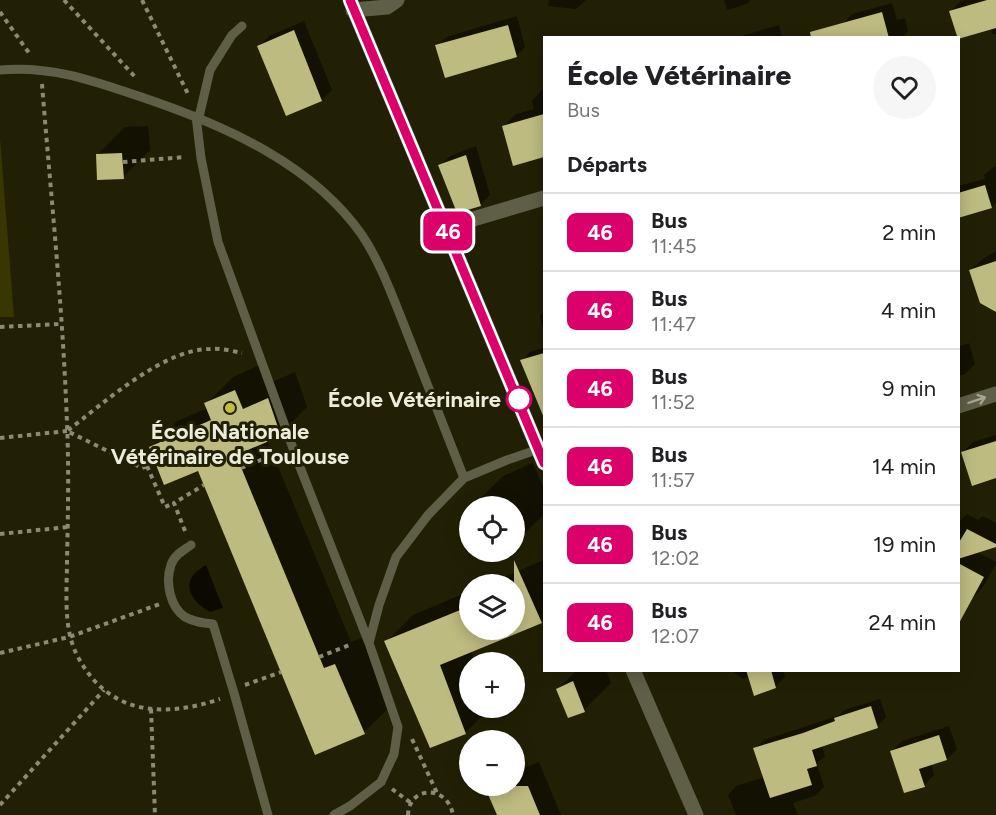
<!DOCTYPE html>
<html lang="fr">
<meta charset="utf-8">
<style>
:root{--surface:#fff;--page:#f6f6f6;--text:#202124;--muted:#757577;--line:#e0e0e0}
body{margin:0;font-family:Figtree,sans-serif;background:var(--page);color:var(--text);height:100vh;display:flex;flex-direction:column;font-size:22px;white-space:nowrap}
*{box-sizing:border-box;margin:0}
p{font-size:20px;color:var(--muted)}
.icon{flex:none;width:33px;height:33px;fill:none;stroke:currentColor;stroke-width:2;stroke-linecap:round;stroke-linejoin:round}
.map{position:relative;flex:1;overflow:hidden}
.drawer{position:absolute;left:543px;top:36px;width:417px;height:636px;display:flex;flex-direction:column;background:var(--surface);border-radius:0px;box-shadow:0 3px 15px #0003}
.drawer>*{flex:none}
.badge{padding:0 12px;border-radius:9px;font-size:21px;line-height:39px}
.fabs{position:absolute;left:459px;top:496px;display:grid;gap:12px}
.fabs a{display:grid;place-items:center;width:66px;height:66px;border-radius:50%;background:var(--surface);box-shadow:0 3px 15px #0003;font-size:30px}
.map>.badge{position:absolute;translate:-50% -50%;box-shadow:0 0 0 3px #fff}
h2{padding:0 24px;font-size:22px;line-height:54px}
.round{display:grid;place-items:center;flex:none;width:63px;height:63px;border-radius:32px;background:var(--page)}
.overview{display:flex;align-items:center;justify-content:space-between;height:102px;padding:0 24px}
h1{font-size:28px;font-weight:800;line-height:45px}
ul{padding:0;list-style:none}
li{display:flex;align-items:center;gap:18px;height:78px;padding:0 24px;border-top:2px solid var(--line)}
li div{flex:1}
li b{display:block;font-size:22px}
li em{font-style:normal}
li .badge{min-width:66px;font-weight:700;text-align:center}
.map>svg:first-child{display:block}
</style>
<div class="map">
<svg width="996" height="815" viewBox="0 0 996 815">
<rect width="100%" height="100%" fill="#222004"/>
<path fill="#393701" d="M0,139L14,317H0Z"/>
<path fill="#0c0a00" d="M206,565L223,608L210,612C188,600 179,579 206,565Z"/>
<path fill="#0007" d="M549,0H586L576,9L548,6Z
M724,0H751L747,4L727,10Z
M965,0H996V34L993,35L990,28L951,11L961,1Z
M892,3L897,20L905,18L908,31L902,38H842L843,24L852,14Z
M517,16L525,47L516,56L437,46L446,37Z
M304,21L332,90L322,100L259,46L269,36Z
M779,25L782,38H735Z
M544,88V155L514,164L503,127L516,114L534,109L532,101Z
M148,126L150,150L123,177L98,154L125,127Z
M476,146L490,195L480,205L440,166L450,156Z
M996,165V203L992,207L958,217V186L985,179L984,175Z
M996,251V303L971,270L984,258Z
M544,311V333L540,316Z
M969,343L975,364L965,374L958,376V347Z
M544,348V400L539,402L521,361L530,352Z
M262,364L270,383L295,372L307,407L280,434L267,440L351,642L362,638L391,706L364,732L199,469L151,448L177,421L208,408L206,404L233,377Z
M996,435V477L963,452L973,442Z
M533,463L544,489V514L525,533L514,538V507H478L476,503L503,476Z
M967,514L978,520L983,516L996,523V546L977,552L996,562V564L983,587L969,602L958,604V523Z
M544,560V619L541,622L471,651L476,663H470V708H490L465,733L386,642L413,615L470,591V630H514V585H485Z
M577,670H606L611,683L584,710L569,716L558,689Z
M731,670H783L785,677L775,687L749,676L743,679Z
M880,699L886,717L877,726L822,745L825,756L817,764L824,787L815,796L793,803L798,815H736L728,795L736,786L765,777L755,749L764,740L813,724L840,715L844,710Z
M949,726L957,749L947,759L931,764L934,775L924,785L892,751L902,741Z
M539,762L561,815H498L489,792L495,786H514V772Z"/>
<path fill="#bdbb7f" d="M987,0H996V28L958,39L949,11Z
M882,12L889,38H811L810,32Z
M508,25L517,57L445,78L435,45Z
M294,30L322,101L286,116L257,46Z
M544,114V157L513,166L502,126Z
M122,153L124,179L97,180L96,154Z
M466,155L481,206L457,213L438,165Z
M985,185L992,208L958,218V193Z
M996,261V312L980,303L969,270Z
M544,353V418L520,360Z
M235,390L243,409L268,398L281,436L236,455L324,668L335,664L365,734L315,755L198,471L164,485L149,447L211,420L204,403Z
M996,441V478L972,486L961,452Z
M967,529L996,544V547L958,559V544Z
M514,560L542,623L440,665L466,734L430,748L384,641L470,606V630H514Z
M958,563L984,577L958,625Z
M746,670H771L776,688L754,696Z
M573,681L585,712L568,718L556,689Z
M871,706L878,728L812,750L817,766L807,769L812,785L770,798L753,748L803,733L835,721L834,718Z
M939,735L947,760L919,769L925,787L904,793L890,751Z
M501,786H528L540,815H497L487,792Z"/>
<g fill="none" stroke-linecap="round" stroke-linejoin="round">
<path stroke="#8b8a74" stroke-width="4" stroke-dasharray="4.5 4.5" stroke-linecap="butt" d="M64,0L137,79
M142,0L188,94
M0,12L29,53
M42,84C51,197 63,310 67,424C69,469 68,514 67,560C67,590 63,626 76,653C106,714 161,719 220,699
M123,162L185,157
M0,327L61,324
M0,438L67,431
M155,463L142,468L67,431C104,403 163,349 210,349C220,348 232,351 242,353
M147,466L165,507L174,503
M241,468L278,453
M185,531L174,503L204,485
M0,534L68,527
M0,653L69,637L160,604
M319,657L352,644
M245,685L281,672
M151,709L155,815
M412,739L437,793
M392,789L411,803
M0,805L104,690
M408,815C409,785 448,785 453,815"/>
<path stroke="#5f5e47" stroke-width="9" d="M242,26L232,35L210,70L199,117L196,116L201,158L218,242L298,462L369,643
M0,70C55,65 99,83 150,100C228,127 313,165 362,235C380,262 392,295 404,325C424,376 444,427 464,478
M191,545C183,551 174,555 171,565C165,582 170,607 185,617C194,622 203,623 213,624L234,693L268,815
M334,815L350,806L381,782L394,754L398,727L369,643L379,605L396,557L428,515L464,478L507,460L539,449"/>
<path stroke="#5f5e47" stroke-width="15" d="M350,0L544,463
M353,10L387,7L397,0
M446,227L544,198
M958,406L996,394
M633,670L696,815"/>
</g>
<defs><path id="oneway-shaft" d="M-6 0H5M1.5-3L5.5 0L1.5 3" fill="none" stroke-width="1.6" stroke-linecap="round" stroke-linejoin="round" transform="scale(1.5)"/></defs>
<use stroke="#a6a591" href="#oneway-shaft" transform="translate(977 400) rotate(-18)"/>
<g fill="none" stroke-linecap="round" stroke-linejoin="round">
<g stroke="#fff" stroke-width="14">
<path id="line" d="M350,0L544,463"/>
</g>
<use href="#line" stroke="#dc006b" stroke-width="9"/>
</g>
<circle fill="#fff" stroke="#dc006b" stroke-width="3" cx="519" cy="399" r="12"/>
<circle fill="#c3bd3e" stroke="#222004" stroke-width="2" cx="230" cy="408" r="6"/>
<g text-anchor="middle" stroke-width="6" stroke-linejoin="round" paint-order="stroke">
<g font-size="22" font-weight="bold" fill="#ececdb" stroke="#222004" text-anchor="end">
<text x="501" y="407">École Vétérinaire</text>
</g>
<g font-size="22" font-weight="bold" fill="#ececdb" stroke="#222004">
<text x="230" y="439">École Nationale<tspan x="230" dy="25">Vétérinaire de Toulouse</tspan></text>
</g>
</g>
</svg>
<div class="fabs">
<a><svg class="icon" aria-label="locate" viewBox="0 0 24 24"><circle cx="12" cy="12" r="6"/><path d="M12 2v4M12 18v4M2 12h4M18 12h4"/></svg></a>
<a><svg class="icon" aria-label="layers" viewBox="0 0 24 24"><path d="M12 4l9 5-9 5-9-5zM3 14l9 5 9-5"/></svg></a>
<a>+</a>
<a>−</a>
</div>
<b class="badge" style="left:448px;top:231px;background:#dc006b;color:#fff">46</b>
<section class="drawer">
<div class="overview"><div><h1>École Vétérinaire</h1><p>Bus</p></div><a class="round"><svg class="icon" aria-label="heart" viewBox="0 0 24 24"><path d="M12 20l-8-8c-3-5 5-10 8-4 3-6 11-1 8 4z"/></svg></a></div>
<h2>Départs</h2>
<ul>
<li><span class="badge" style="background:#dc006b;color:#fff">46</span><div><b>Bus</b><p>11:45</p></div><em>2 min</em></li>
<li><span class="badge" style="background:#dc006b;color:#fff">46</span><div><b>Bus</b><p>11:47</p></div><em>4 min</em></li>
<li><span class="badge" style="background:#dc006b;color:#fff">46</span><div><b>Bus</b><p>11:52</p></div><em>9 min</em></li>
<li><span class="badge" style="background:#dc006b;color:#fff">46</span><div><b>Bus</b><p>11:57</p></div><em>14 min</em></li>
<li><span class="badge" style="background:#dc006b;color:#fff">46</span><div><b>Bus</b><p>12:02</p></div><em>19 min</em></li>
<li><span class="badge" style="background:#dc006b;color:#fff">46</span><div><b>Bus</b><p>12:07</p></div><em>24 min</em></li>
</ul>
</section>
</div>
